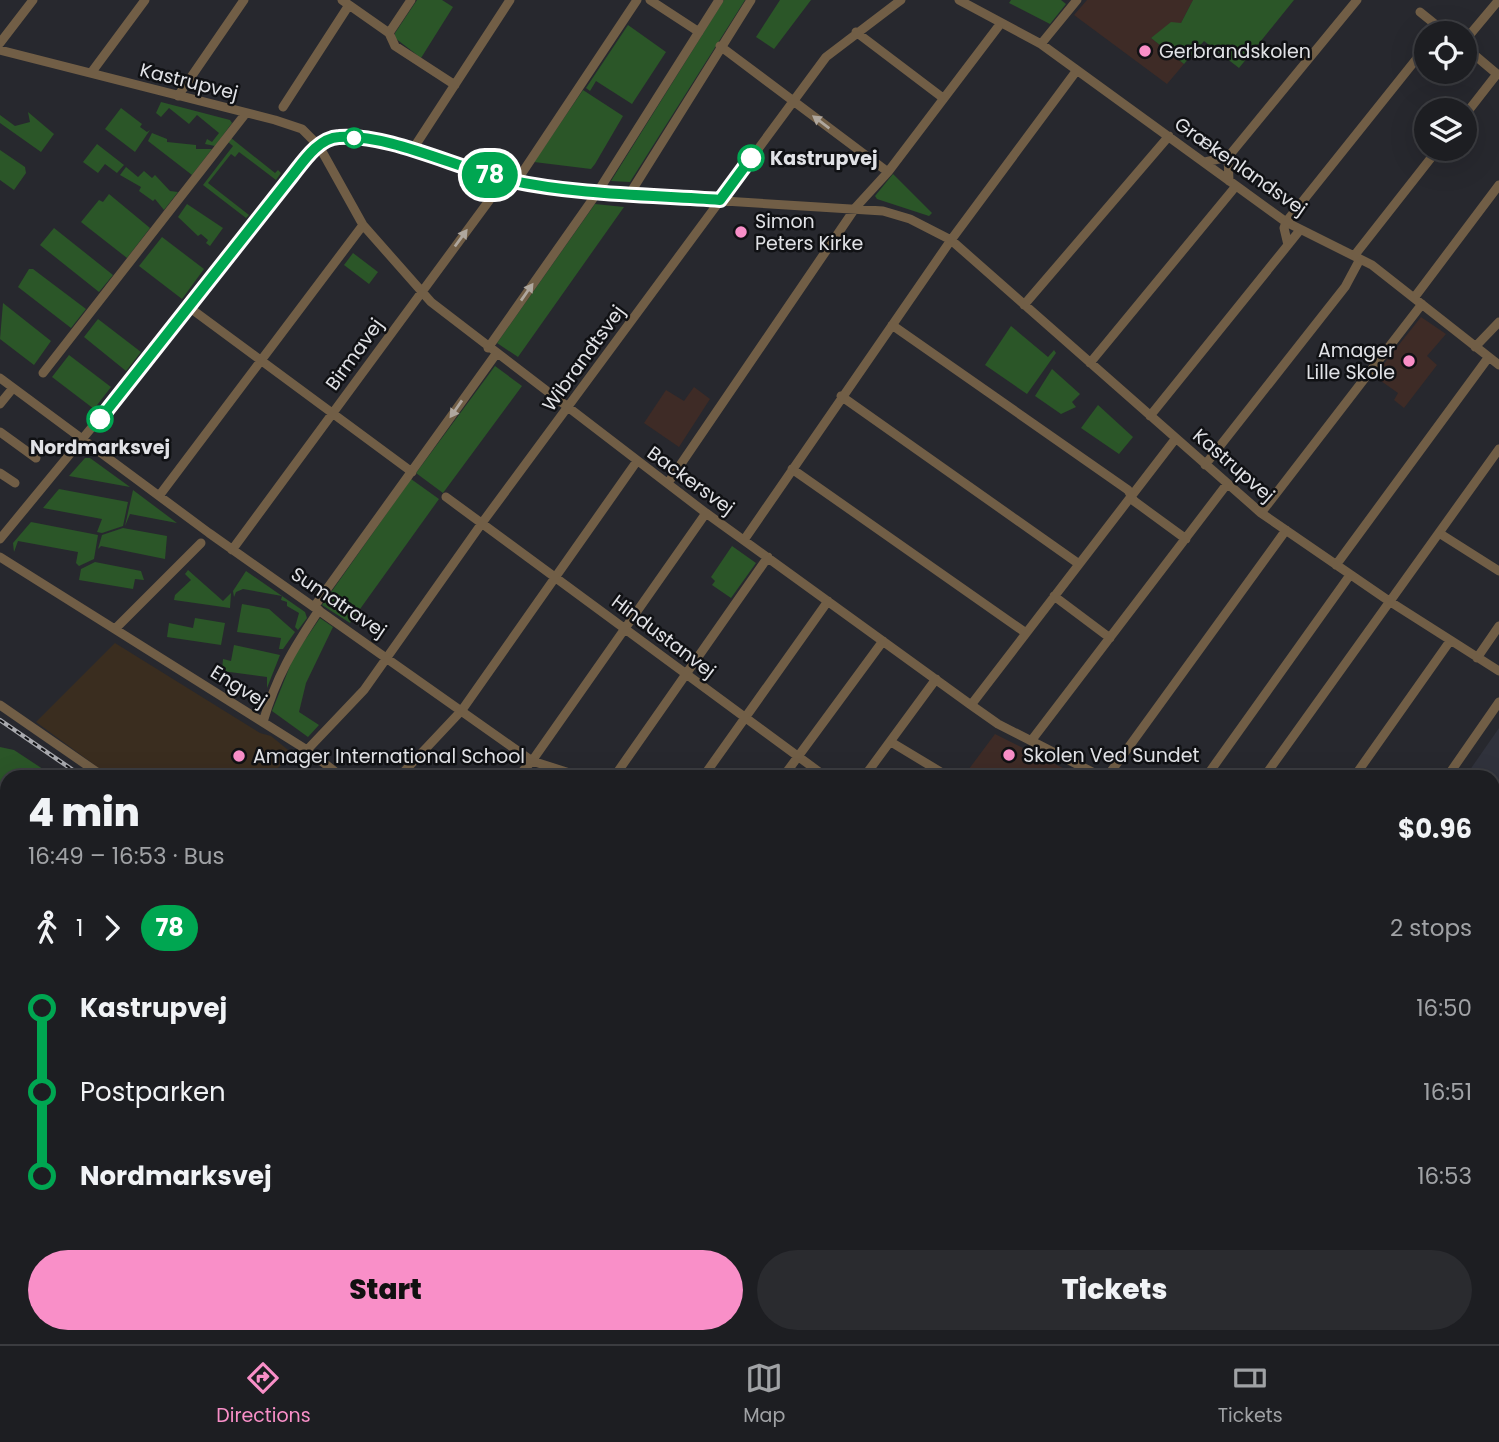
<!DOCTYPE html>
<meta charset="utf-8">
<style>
:root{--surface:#1d1e22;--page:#2a2b2f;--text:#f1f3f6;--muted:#a0a2a5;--line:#3b3c40;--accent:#f98fc8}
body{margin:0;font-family:Poppins,sans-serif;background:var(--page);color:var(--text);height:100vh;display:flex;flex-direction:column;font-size:26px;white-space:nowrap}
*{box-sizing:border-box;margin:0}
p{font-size:23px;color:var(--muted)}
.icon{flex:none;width:38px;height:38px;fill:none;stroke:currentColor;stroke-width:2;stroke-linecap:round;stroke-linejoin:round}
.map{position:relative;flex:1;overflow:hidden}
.panel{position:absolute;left:0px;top:770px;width:1500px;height:574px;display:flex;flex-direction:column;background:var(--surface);border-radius:21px 21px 0 0;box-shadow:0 7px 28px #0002,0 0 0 2px var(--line)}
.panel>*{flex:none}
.badge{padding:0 14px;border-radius:23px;font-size:24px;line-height:46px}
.controls{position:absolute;left:1414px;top:21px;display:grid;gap:14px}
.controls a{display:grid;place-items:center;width:63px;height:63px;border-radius:50%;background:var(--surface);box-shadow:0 7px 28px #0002,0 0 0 2px var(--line);font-size:35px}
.map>.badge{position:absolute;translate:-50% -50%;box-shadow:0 0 0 4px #fff}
.legs{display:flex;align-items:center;gap:10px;height:77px;padding:0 28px;font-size:23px}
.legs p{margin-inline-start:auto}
.head{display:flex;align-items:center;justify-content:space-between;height:119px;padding:0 28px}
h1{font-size:38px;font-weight:800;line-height:52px}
.action{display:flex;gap:14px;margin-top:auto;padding:14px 28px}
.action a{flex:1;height:80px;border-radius:42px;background:var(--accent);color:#111;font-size:28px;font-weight:800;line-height:80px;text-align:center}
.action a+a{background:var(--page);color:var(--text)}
ul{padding:0 28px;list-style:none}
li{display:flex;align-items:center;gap:24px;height:84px;font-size:26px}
li i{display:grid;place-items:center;width:10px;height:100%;margin:0 9px;background:currentColor}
li i::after{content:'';width:18px;height:18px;margin:-9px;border:5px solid;border-radius:50%;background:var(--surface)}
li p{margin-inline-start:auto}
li:first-child i{background:linear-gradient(#0000 50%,currentColor 0)}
li:last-child i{background:linear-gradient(currentColor 50%,#0000 0)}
.dock{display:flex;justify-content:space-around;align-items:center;height:98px;border-top:2px solid var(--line);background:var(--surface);font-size:19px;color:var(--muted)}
.dock a{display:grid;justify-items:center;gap:4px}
.dock .on{color:var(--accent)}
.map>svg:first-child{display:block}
</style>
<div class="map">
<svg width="1499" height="1344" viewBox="0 0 1499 1344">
<rect width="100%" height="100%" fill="#27282e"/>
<path fill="#30323c" d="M1499,728V964L1493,960V777H1465Z"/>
<path fill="#3a2d1f" d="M115,643L260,733L271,736L293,754L268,777H111L36,722Z"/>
<path fill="#3e2b26" d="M1087,0H1193L1181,23L1151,38L1184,64L1167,84L1074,15Z
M1421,317L1446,334L1427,356L1437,365L1404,408L1394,400L1398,393L1374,376Z
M694,387L710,399L679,447L644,423L666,390L684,401Z
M995,734L1081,777H963Z"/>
<path fill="#2b5628" d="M417,0H442L453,7L421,58L395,38V33Z
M724,0H745L630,182L611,181Z
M780,0H811L774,49L756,37Z
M1011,0H1061L1066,4L1050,24L1009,3Z
M1193,0H1294L1239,68L1204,41L1184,64L1151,38L1171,22L1181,23Z
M628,25L666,52L632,104L596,81L590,91L586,88Z
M583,90L623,116L595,164L591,169L534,162Z
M161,102L230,120L232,123L215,146L205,144L207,139L212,142L219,133L197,115L189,124L169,108L161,117L156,113Z
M121,108L142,124L140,127L147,132L150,130L135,152L105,129Z
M28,112L54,134L41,152L0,123V115L15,126L30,122Z
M152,133L167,139V142L196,145V149H212L192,175L148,141Z
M231,138L275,173L278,170L281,173L276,180L239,152L235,157L231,154L208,183L249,215L246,218L203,185L233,146L228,142Z
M97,144L124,165L117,173L105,164L98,173L83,162Z
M0,150L25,167L26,173L14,190L0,180Z
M126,167L138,177L144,171L152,178L155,175L170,191L178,192L164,210L155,199L153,201L139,191L141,187L120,175Z
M893,174L932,213L929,216L877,199L875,196Z
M109,194L150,228L127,258L81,222L99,200L103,202Z
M187,204L223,228L210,246L206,243L208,240L201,234L198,236L178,217Z
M595,204L624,207L518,357L497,343Z
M54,228L113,275L99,292L40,245Z
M162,237L204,269L182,299L139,266Z
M353,253L378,272L369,284L344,265Z
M29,269H33L86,309L71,328L18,287Z
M3,303L51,341L34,365L0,339Z
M98,319L141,352L126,371L84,337Z
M1011,326L1048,357L1054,350L1056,353L1027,394L985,365Z
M69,355L111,387L94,409L52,377Z
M495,366L522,386L443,493L416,473Z
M1052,369L1080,394L1072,402L1076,407L1061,414L1035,396Z
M1098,405L1133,437L1119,454L1081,428Z
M85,458H90L130,487L69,476Z
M411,479L439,499L350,623L322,605Z
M59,489L128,502L123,526L102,533L97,532L102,519L43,508Z
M133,490L177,523L130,514L125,526Z
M31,522L98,535L94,559L79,566L76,563L78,552L18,541L14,552L13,543Z
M123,528L167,536L165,559L101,546L98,549L102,535Z
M732,546L756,563L731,598L712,585L715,581L711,577Z
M95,562L141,571L144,580L135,579L133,589L79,580L81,569Z
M188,570L223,601L231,593L230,608L174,600L175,595L191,580L185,574Z
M246,571L305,612L307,618L298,630L295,627L299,613L287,606V602L281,600L282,596L243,589L236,592L234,597L233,591Z
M242,604L269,609L295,632L283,649H279L281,638L237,632Z
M195,618L225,623L221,645L167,637L169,623L193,628Z
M320,618L333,627L306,683L299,712L319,725L308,737L272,711L294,656Z
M234,645L280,655L267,688V677L222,671L223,659L231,661Z
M0,747L14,750L55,777H7V1114L0,1110Z
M0,1141L7,1145V1289L0,1290Z
M630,1337H769L760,1344H621Z"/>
<path fill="#382f0f" d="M96,1337H253L262,1344H106Z"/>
<path fill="#16618c" stroke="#5388a7" stroke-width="2" d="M19,1337H96L106,1344H24Z"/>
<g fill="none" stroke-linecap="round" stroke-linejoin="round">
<path stroke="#715e46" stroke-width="9" d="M342,0L389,33
M650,0L699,32
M959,0L1041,44L1286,222L1372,265L1499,365
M1420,12L1446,33
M856,32L943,98
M389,33L395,46L455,85
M389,33L411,0
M1467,38L1498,1
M0,43L33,0
M1041,44L1077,0
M720,46L888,172
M1465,47L1497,74L1465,115
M0,50L275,120L302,129L319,146L363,225L431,302L706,513L971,705L998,724L1102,777
M91,73L145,0
M178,96L244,0
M283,107L349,5
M411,152L510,0
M1228,157L1229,181
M1205,162L1228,157L1357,0
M516,182L637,0
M629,195L751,0
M1288,245L1284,228L1286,222L1426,47
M1354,256L1438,149
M1414,298L1499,185
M1024,305L1169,136
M190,308L412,472
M892,325L1128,490L1134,501L1186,539
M1475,347L1499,322
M488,348L597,193L719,0
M1090,363L1236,186
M43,373L246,113
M0,378L209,533L532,761L582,777
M841,396L1079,564
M0,404L13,388
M1150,416L1300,230
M0,432L36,458
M1205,465L1345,287L1360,259
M792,469L1026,633
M0,473L15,483
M668,483L856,207L888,172L1001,23
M159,496L363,225
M446,497L826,777
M1261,513L1422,304
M1439,533L1499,571
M0,539L190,308L308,155L328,139L350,137L383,143L516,182L597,193L883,211L910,219L951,240L1261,513L1389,601L1499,671
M744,540L951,240L1077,70
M232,550L505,179
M0,557L307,750L342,777
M1336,565L1488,358
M1054,596L1110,638
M314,607L496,354
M115,629L201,543
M1477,658L1499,626
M0,705L104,777
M971,705L1176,438
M263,722C276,677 293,649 319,610
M1031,741L1227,484
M891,742L949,777
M307,750L364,690L482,523L826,57L901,0
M399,777L462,710L637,461
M517,777L532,761L706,513
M614,777L768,557
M703,777L828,601
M783,777L883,641
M864,777L936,679
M1107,777L1286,530
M1206,777L1350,575
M1264,777L1499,449
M1354,777L1450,641
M1447,777L1499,702
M1493,970L1499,973
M1493,1080L1499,1083
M0,1124L7,1128
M1493,1168L1499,1159
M1493,1241L1499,1239
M1493,1289L1499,1292
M284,1337L293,1344
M312,1337L322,1344
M406,1337L407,1344
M592,1337L601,1344
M868,1337L878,1344
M932,1337L942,1344
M1154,1337L1158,1344
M1257,1337L1268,1344
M1276,1337L1287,1344
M1416,1337L1429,1344
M1082,1343L1118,1337
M19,1344L27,1337
M486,1344L494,1337
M1049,1344L1055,1337"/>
<g stroke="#a8a9ae" stroke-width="4.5">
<path id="rail" d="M0,720L83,777
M905,1337L915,1344"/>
</g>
<use href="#rail" stroke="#101114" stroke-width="2" stroke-dasharray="5" stroke-linecap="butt"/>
</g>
<defs><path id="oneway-solid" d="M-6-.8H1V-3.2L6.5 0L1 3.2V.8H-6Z" transform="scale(1.75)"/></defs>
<g fill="#afa79e">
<use href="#oneway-solid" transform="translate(821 122) rotate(-143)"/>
<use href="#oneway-solid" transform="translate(461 238) rotate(-54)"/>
<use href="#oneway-solid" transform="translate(527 292) rotate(-55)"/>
<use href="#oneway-solid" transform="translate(456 409) rotate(125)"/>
</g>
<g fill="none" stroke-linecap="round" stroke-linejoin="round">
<g stroke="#fff" stroke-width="16">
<path id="line-1" d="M100,419L291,177C303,162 318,138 339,137C387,133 459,169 508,180C577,195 650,195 720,200L751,158"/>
</g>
<use href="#line-1" stroke="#00a651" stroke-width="10"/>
</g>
<g fill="#f98fc8" stroke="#101114" stroke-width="2.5">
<circle cx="1145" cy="51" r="7"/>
<circle cx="741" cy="232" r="7"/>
<circle cx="1409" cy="361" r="7"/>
<circle cx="1009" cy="755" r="7"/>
<circle cx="239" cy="756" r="7"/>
</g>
<g fill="#fff" stroke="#00a651" stroke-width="3.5">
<circle cx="354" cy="138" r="9"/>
<circle cx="751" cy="158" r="12"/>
<circle cx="100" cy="419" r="12"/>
</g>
<g text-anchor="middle" stroke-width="5" stroke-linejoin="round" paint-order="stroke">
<g font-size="19" fill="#e1e2e6" stroke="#101114" text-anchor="start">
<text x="1159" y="58">Gerbrandskolen</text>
<text x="755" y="228">Simon<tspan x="755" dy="22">Peters Kirke</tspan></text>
<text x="1395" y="357" text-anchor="end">Amager<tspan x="1395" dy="22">Lille Skole</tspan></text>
<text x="1023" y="762">Skolen Ved Sundet</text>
<text x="253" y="763">Amager International School</text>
</g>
<g font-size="19" fill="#e1e2e6" stroke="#101114">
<text transform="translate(189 81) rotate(14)" y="7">Kastrupvej</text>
<text transform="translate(1241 166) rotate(35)" y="7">Grækenlandsvej</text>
<text transform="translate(354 354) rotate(-54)" y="7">Birmavej</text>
<text transform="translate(583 358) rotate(-54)" y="7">Wibrandtsvej</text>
<text transform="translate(1234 465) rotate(41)" y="7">Kastrupvej</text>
<text transform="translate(691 480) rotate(36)" y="7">Backersvej</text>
<text transform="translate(339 602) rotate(34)" y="7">Sumatravej</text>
<text transform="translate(664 636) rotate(37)" y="7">Hindustanvej</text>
<text transform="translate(239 686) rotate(32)" y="7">Engvej</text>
</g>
<g font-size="19" font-weight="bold" fill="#e1e2e6" stroke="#101114" text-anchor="start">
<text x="770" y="165">Kastrupvej</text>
<text x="100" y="454" text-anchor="middle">Nordmarksvej</text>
</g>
</g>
</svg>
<div class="controls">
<a><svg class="icon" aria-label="locate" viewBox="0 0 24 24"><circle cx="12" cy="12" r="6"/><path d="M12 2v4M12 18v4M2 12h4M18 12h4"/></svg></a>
<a><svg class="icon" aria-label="layers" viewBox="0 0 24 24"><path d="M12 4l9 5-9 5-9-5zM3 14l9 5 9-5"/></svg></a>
</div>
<b class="badge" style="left:490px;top:175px;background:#00a651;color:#fff">78</b>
<section class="panel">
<div class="head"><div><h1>4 min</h1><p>16:49 – 16:53 · Bus</p></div><b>$0.96</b></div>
<div class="legs"><svg class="icon" aria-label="walk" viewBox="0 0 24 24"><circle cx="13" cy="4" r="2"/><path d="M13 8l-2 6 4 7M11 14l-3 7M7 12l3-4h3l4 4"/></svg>1<svg class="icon" aria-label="forward" viewBox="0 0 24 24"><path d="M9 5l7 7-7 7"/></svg><b class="badge" style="background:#00a651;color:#fff">78</b><p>2 stops</p></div>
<ul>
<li><i style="color:#00a651"></i><b>Kastrupvej</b><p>16:50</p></li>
<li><i style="color:#00a651"></i><span>Postparken</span><p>16:51</p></li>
<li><i style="color:#00a651"></i><b>Nordmarksvej</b><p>16:53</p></li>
</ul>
<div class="action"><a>Start</a><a>Tickets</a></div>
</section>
</div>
<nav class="dock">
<a class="on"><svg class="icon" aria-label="directions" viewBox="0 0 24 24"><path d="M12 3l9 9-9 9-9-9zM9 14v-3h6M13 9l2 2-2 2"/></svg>Directions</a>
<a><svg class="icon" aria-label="map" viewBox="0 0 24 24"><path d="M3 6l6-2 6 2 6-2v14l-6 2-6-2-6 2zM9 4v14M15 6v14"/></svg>Map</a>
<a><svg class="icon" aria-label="tickets" viewBox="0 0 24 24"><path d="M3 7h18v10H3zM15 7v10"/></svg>Tickets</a>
</nav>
